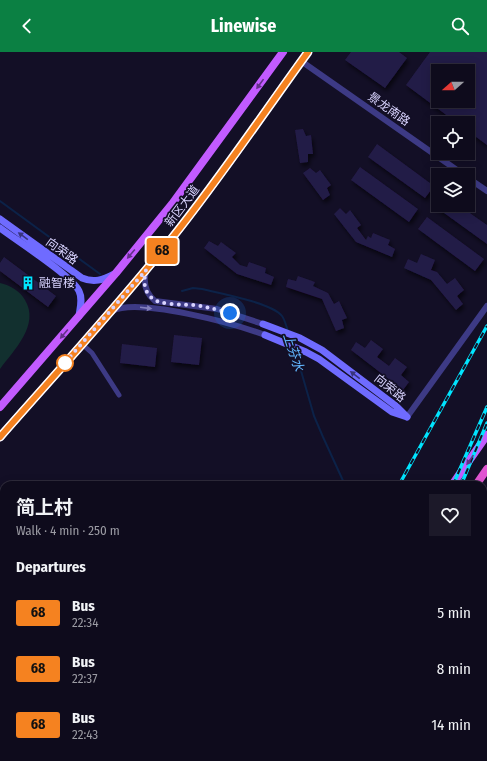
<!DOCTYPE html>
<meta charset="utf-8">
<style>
:root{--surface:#0e0b1c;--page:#1c1929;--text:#f1f3f6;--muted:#9b9ba3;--line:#2e2b3b;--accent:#0b8043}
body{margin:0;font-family:"Fira Sans Condensed","Noto Sans SC",sans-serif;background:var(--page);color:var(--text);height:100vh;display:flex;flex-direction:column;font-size:15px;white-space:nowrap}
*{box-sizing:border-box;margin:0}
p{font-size:13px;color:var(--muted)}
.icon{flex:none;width:22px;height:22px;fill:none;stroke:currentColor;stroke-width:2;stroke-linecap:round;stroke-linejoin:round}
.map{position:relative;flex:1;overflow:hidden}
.drawer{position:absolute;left:0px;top:429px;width:487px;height:280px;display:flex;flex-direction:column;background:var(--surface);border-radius:12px 12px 0 0;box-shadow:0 2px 10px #0003,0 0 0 1px var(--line)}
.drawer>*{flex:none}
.badge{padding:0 8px;border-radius:3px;font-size:14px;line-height:26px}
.needle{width:26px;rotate:249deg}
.controls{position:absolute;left:431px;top:12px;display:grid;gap:8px}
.controls a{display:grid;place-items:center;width:44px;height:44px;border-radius:0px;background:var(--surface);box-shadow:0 2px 10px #0003,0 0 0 1px var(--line);font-size:20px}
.you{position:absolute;width:20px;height:20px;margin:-10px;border:3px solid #fff;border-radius:50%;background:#1a73e8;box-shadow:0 0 0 6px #1a73e833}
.map>.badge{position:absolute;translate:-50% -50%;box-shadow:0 0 0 2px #fff}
h2{padding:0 16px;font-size:15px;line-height:36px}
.round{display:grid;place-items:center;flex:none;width:42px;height:42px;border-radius:0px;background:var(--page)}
.overview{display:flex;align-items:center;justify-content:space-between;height:68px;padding:0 16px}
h1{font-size:19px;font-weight:700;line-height:30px}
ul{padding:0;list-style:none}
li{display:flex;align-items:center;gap:12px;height:56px;padding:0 16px}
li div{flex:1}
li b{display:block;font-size:15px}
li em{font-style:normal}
li .badge{min-width:44px;font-weight:700;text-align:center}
header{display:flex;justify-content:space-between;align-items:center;height:52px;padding:0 16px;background:var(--accent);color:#fff;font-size:18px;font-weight:700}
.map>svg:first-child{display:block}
</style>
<header><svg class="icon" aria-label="back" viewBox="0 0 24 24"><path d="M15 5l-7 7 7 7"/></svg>Linewise<svg class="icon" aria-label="search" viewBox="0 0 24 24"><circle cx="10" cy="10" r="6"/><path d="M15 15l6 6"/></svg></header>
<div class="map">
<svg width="487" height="709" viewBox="0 0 487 709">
<defs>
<filter id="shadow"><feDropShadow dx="2" dy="3.5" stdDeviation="2" flood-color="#0009"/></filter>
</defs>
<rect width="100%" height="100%" fill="#130f26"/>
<path fill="#12302f" d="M0,231C10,233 20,239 25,248C40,273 14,298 0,317Z"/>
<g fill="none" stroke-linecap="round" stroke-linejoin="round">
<path stroke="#0c2248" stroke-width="2" d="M0,149L100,222
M182,239L193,236L202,237C219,241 272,251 282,264C285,268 286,274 288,279
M295,298L314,364L323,385L345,433
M210,709L213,705"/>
</g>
<path fill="#241b47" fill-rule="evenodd" filter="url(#shadow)" d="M351,0H399L407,6L385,36L345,8Z
M430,0H487V93L468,79V71H457L406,33ZM438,19H468V49H438Z
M303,77L306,84L311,83L313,102H308V110L300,111L295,78Z
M377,92L434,134L425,146L368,105Z
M360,115L418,157L409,170L351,128Z
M310,116L316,121L320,118L331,133L327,136L330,143L323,148L303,121Z
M433,153H459L474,164L487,173V192Z
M340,156L346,162L350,158L361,173L357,176L366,188L368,184L371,186L373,181L390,188L388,193L395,197L392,205L356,190L334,162Z
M427,165L484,207L475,219L418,177Z
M209,189L218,194L221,190L236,201L232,205L240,213L247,215L249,210L266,216L265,221L274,225L271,233L237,222L204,196Z
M421,202L435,208L431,218L437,220L447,232L455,226L464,238L457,244L463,252L456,258L431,228L404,216L408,207L417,211Z
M4,205L56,244L48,255L0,219V211Z
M298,224L315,230L313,234L328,241L334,252L339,249L347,266L342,268L344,276L336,279L322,247L286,235L288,227L296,229Z
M174,283L202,286L199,313L171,310Z
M371,288L383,297L377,305L389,314L395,306L407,315L401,323L409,330L403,338L351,298L356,290L365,296Z
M122,292L157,296L155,315L120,311Z"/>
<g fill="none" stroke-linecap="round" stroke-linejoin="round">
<path stroke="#3d3a85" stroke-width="5" d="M82,292L92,301L119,343"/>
<path stroke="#3d3a85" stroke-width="6" d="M301,9L464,123
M468,126L487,139
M146,219C143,231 145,241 155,249L217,257L263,272
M112,259C138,245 235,272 265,283
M407,365L487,254"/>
<path stroke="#6f6bff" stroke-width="7" d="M0,167L82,226C94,231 103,228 114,222
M0,176C17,189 71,223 79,239C83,247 80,255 79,264
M263,272L300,286L322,298L396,354L407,365
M265,283L306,300L319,307L392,360L407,365
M0,589L4,592
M0,598L4,601
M145,705L150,709
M158,705L163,709"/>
<path stroke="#c25bff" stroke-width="8" d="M0,355L116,221L172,152L283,0
M0,385C58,319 118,254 172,186C220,126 263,62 308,0
M452,433L487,383
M483,476L487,470
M258,709L261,705
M318,709L321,705"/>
<path stroke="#e055d1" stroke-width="8" d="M476,433L487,417
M483,451L487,445
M280,709L282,705
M300,709L303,705"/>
<g stroke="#00e5ff" stroke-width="3.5">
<path id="rail" d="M399,433L487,274
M453,433L487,355
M461,433L487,371
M483,494L487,486
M483,510L487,502
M281,709L283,705
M337,709L338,705
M346,709L347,705
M383,709L385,705"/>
</g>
<use href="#rail" stroke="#130f26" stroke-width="2" stroke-dasharray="6" stroke-linecap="butt"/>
</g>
<defs><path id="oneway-solid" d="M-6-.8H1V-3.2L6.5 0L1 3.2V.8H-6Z"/></defs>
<g fill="#623188">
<use href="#oneway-solid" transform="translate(260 32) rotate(126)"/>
<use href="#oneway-solid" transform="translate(131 202) rotate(130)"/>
<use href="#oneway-solid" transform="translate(64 282) rotate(130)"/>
<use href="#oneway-solid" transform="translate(470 408) rotate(125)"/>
</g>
<g fill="#38347d">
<use href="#oneway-solid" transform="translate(23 184) rotate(-144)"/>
<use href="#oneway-solid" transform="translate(355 323) rotate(-143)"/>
</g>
<use fill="#837fbc" href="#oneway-solid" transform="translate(146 256) rotate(7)"/>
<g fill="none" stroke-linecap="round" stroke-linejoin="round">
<g stroke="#fff" stroke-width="9">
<path id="line" d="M0,385C58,319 118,254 172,186C220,126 263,62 308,0"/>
</g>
<use href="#line" stroke="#f58220" stroke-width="6"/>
<path stroke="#d9d4ff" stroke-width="4" stroke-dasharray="0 7.2" d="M65,311L63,313L146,218C144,227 143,237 150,244C157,254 183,252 194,253C207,255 218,258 230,261"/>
</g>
<defs>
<g id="building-bare" transform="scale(1.08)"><path d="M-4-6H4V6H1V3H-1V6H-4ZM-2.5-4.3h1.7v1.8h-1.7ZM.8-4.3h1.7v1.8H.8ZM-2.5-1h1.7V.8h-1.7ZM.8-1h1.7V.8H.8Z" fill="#00e5ff" stroke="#130f26" stroke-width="2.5" paint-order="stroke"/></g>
</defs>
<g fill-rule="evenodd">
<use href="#building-bare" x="28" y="231"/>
</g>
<circle fill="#fff" stroke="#f58220" stroke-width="2" cx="65" cy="311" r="8"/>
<g text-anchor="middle" stroke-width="3.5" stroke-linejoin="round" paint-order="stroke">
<g font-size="12" fill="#d9d4ff" stroke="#130f26">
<text transform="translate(389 57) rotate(35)" y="4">景龙南路</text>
<text transform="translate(182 154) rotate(-53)" y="4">新区大道</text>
<text transform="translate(62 199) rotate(36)" y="4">向荣路</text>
<text transform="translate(390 336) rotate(39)" y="4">向荣路</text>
</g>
<g font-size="12" fill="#d9d4ff" stroke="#130f26" text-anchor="start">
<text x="39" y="235">融智楼</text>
</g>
<g font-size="13" font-style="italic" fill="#62b6ff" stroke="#130f26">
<text transform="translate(294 300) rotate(72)" y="5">上芬水</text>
</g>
</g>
</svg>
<div class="controls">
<a><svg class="needle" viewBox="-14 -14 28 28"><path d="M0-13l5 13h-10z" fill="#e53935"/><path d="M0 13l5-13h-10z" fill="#9b9ba3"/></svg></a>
<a><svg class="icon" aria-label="locate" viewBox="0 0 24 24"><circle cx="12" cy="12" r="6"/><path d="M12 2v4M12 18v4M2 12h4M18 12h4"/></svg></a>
<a><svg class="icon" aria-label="layers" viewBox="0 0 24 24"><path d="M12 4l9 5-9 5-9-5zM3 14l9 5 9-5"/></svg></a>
</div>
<div class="you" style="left:230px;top:261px"></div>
<b class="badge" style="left:162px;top:199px;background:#f58220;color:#111">68</b>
<section class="drawer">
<div class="overview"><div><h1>简上村</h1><p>Walk · 4 min · 250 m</p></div><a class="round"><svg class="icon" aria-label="heart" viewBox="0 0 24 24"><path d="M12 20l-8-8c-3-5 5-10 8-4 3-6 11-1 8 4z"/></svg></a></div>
<h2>Departures</h2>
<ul>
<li><span class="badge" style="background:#f58220;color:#111">68</span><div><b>Bus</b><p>22:34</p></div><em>5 min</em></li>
<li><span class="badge" style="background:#f58220;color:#111">68</span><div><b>Bus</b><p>22:37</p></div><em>8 min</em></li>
<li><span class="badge" style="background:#f58220;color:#111">68</span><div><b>Bus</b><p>22:43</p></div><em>14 min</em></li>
</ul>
</section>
</div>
